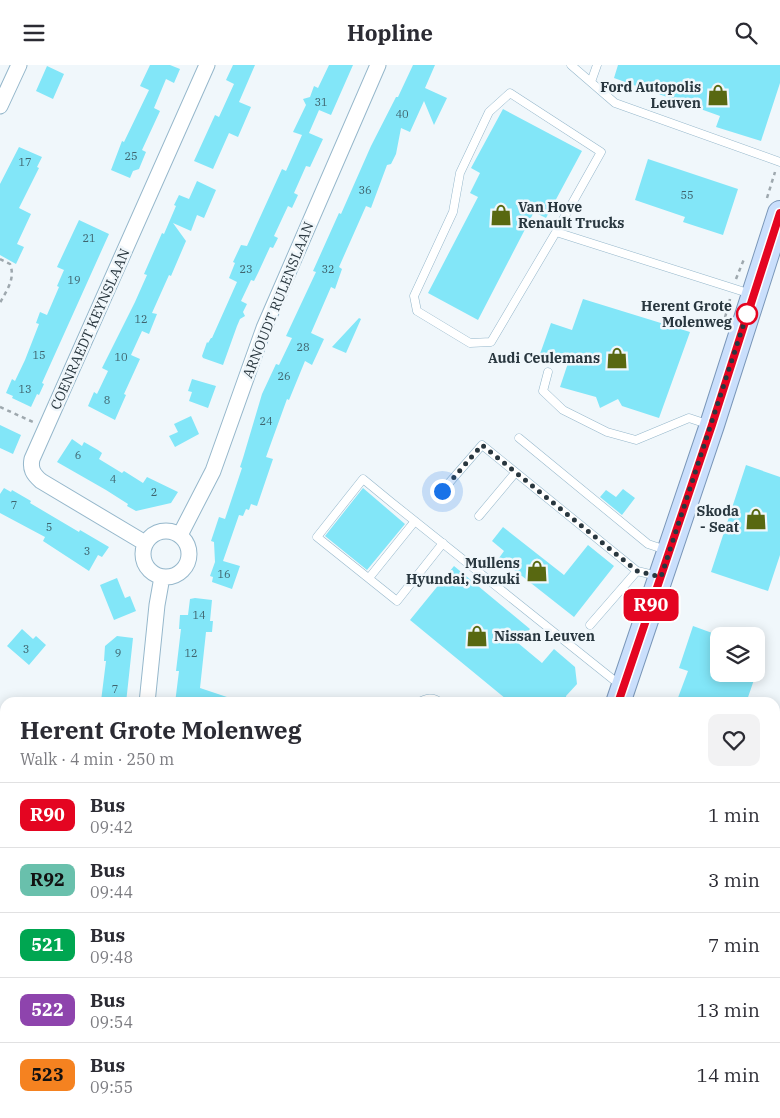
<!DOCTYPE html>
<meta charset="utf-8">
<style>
:root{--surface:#fff;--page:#f2f2f3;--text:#2b2b33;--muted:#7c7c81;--line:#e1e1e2}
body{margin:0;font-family:"IBM Plex Serif",serif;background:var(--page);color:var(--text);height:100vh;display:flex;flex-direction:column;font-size:19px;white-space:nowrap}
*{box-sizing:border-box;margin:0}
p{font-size:16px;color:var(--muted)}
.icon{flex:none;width:28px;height:28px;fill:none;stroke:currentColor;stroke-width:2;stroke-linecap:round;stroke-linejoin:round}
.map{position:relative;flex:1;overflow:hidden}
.drawer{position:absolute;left:0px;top:632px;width:780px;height:421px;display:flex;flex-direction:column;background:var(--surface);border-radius:15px 15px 0 0;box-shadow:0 2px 12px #0003}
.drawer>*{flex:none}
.badge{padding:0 10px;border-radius:8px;font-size:18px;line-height:32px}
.controls{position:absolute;left:710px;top:562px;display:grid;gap:10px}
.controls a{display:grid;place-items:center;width:55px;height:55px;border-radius:10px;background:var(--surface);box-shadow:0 2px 12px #0003;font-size:25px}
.you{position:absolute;width:25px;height:25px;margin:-12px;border:4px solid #fff;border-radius:50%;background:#1a73e8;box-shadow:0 0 0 8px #1a73e833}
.map>.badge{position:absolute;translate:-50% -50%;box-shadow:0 0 0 2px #fff}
.round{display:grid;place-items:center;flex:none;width:52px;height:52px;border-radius:10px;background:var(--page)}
.summary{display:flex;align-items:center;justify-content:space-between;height:85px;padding:0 20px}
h1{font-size:24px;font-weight:700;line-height:38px}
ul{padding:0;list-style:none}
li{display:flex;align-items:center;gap:15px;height:65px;padding:0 20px;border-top:1px solid var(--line)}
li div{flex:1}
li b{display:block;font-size:19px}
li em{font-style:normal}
li .badge{min-width:55px;font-weight:700;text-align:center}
header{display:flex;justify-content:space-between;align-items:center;height:65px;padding:0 20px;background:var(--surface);font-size:22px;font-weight:700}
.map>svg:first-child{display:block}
</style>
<header><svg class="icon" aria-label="menu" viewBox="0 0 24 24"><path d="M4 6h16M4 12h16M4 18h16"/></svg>Hopline<svg class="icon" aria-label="search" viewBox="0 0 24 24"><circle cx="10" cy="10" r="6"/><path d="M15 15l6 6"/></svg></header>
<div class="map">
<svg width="780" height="1053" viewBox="0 0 780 1053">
<rect width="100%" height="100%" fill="#f0f7fb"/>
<path fill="#82e6f8" d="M150,0H170L180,4L174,18L166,14L154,43L160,46L142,85L146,87L139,104L133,106L130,113L111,105L122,76L124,77L149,25L140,21Z
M233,0H255L239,37L251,42L238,72L229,68L213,104L194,96L215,50L219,52L234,19L226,15Z
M329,0H353L331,50L319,45L309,68L323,74L310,102L306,101L294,128L298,130L292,143L288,141L274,171L278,173L273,183L270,182L258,208L254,216L251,215L241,236L247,239L243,247L245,251L240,254L237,261L223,300L203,293L202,291L207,277L208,278L211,273H212L237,217L229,213L235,198L233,197L241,180L247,181L282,104L286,106L302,70L293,67L306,40L303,34L310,32L314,21L318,23Z
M413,0H435L425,23L447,33L434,60L424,36L410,67L401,63L396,89L391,99L387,100L371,143L366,141L339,202L342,204L335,224L331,222L311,268L324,274L312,300L305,296L289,335L287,334L266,392L273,394L257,441L251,439L249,445L246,444L243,451L239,450L223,496L240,501L232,524L212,517L213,512L210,511L215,497L214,477L211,476L219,452L225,454L242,403L240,402L243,393L262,329L276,299L279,300L292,273L286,271L316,207L313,206L339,148L341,149L371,81L396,32H398Z
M618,0H780V18L761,76L716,62L720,51L614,13Z
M47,1L64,9L53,34L36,26Z
M503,44L582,86L546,153L534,147L478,255L428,228L478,132L470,128L480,108L471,103Z
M19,82L42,92L37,102L39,103L19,143L31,149L17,179L24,182L16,199L0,190V119Z
M648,94L738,124L723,170L683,157L685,152L635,135Z
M197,116L216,125L204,153L197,150L191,166L173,158L186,176L171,211L169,210L152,248L157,249L149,269L142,266L131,290L140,294L124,329L126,330L115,355L88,341L94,327L97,329L108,306L102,303L135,237L147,210L144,209L162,168L164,169L176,141L174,140L179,130L189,134Z
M79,155L109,169L42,318L44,319L39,330L37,329L31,342L12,333L13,331L6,328L12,314L15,316L25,295L39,259L36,258L40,247L47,250L59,222L57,221L64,205L57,202Z
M583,234L690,267L659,353L622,341L618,334L600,343L596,332L560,322L568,298L540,289L551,258L572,265Z
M359,253L361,254L346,288L332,282Z
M192,314L216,321L208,343L189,336L192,327L188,326Z
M191,351L199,369L175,382L169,371L178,367L174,359Z
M0,360L21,370L13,389L0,383Z
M72,374L82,381L84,377L98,385L102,388L99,394L122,408L124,406L143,418L147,412L178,427L171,438L136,446L127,441L128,439L106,425L57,397Z
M746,400L780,412V490L768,526L711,507Z
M4,423L11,427L12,425L31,436L30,438L79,467L80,465L109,482L102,492L98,490L89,506L43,476L45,472L0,448V429Z
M363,423L405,459L367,505L325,471Z
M623,424L635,433L622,450L600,432L606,425L616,432Z
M503,462L564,510L588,480L614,501L574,552L499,493L504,486L492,476Z
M454,501L530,564L518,578L542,598L554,584L575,602L577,619L566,631L567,638H511L410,555Z
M117,513L125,533L130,531L136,546L114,555L100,520Z
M195,533L212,535L210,556H213L212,567H206L200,623L236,635V638H175L179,606H176L181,564H179L180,550H188L190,534Z
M693,561L715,569L712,579L719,581V609H756L746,638H676L688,606L679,603Z
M22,564L33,574L36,571L46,580L29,600L7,581Z
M117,571L133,573L126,638L101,636L106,596H104L105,581Z"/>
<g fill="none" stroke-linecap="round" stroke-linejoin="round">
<g stroke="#95b7cb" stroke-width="9">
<path id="lane" d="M571,0L615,38L780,97
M591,17L597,0
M556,167L491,277L470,278L417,246L414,231L453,147L460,108L489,47L510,28L601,87L556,167L751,229
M548,307L543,326L563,345L607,367L636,375L689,353L710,360
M519,373L648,479L666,485
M442,426L482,380L637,506L658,511
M479,451L515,408
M443,478L397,536L317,472L363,414L391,437L620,620
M369,513L415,456
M590,560L637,506
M418,638C426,633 433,631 441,638"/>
</g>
<g stroke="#95b7cb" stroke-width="17">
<path id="street" d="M0,41L19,0
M143 489a23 23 0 1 1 46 0a23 23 0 1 1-46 0Z
M180,470L213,406L264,263L378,0
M145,478L41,416C33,409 30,404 32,394L207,0
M147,638L157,540L162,512
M0,796H5
M291,1049L295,1053
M73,1053L74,1049
M234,1053L235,1049"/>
</g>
<g stroke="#7a97b9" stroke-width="26">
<path id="primary" d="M618,638L712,360L780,148
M481,1053L483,1049"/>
</g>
<path stroke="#9ea8ae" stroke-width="2.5" stroke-dasharray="4 4" stroke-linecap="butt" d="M767,133L775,107
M0,194L10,199C16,214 6,226 0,238
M736,214L744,194
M723,260L730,234
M0,342L33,357
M775,808L780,810"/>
<use href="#lane" stroke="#fff" stroke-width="8"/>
<use href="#street" stroke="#fff" stroke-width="15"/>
<use href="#primary" stroke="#cadffc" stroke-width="24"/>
</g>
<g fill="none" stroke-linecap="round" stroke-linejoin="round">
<g stroke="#fff" stroke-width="11">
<path id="line" d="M618,638L712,360L780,148"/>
</g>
<use href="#line" stroke="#e40521" stroke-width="8"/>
<path stroke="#29373f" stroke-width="5" stroke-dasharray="0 9" d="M442,426L482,380L637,506L661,512L747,249"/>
</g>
<defs>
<g id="shop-bare" transform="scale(1.725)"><path d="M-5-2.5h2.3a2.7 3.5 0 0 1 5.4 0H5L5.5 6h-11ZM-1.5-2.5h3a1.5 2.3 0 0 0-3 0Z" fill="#586811" stroke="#f0f7fb" stroke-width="2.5" paint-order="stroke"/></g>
</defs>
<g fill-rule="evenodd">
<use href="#shop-bare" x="718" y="30"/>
<use href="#shop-bare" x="501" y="150"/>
<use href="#shop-bare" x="617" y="293"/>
<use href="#shop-bare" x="756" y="454"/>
<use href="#shop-bare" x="537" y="506"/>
<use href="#shop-bare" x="477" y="571"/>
</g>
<circle fill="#fff" stroke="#e40521" stroke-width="2.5" cx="747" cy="249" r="10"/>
<g text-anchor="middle" stroke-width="5" stroke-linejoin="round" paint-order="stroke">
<g font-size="11" fill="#3f636d">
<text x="321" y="41">31</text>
<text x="402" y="53">40</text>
<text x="131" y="95">25</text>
<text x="25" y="101">17</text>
<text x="365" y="129">36</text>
<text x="687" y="134">55</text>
<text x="89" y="177">21</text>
<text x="246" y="208">23</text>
<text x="328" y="208">32</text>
<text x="74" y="219">19</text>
<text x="141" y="258">12</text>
<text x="303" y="286">28</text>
<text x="39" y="294">15</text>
<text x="121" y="296">10</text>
<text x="284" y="315">26</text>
<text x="25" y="328">13</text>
<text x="107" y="339">8</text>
<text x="266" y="360">24</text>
<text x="78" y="394">6</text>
<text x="113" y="418">4</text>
<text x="154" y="431">2</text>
<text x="14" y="444">7</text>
<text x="49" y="466">5</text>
<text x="87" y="490">3</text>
<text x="224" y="513">16</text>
<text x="199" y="554">14</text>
<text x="26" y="588">3</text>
<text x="118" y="592">9</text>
<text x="191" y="592">12</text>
<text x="115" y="628">7</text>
</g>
<g font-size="14" font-weight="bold" fill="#29373f" stroke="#f0f7fb" text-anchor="end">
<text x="701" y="27">Ford Autopolis<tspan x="701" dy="16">Leuven</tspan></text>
<text x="518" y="147" text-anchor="start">Van Hove<tspan x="518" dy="16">Renault Trucks</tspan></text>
<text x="600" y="298">Audi Ceulemans</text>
<text x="739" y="451">Skoda<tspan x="739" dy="16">- Seat</tspan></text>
<text x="520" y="503">Mullens<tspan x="520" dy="16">Hyundai, Suzuki</tspan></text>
<text x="494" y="576" text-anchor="start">Nissan Leuven</text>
</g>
<g font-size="14" fill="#29373f" stroke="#f0f7fb">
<text transform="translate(278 235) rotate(-68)" y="5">ARNOUDT RULENSLAAN</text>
<text transform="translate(90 264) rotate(-66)" y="5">COENRAEDT KEYNSLAAN</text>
</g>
<g font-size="14" font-weight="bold" fill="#29373f" stroke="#f0f7fb" text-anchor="end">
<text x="732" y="246">Herent Grote<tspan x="732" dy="16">Molenweg</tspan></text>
</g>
</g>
</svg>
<div class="controls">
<a><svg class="icon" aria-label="layers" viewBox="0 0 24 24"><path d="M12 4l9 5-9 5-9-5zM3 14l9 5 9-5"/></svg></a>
</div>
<div class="you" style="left:442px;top:426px"></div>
<b class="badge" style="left:651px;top:540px;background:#e40521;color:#fff">R90</b>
<section class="drawer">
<div class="summary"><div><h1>Herent Grote Molenweg</h1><p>Walk · 4 min · 250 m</p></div><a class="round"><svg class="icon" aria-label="heart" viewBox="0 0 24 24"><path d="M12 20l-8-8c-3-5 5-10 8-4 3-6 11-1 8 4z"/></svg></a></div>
<ul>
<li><span class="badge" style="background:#e40521;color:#fff">R90</span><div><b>Bus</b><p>09:42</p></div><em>1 min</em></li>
<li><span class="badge" style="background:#69c0ac;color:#111">R92</span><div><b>Bus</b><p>09:44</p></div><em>3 min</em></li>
<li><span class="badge" style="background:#00a651;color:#fff">521</span><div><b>Bus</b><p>09:48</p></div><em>7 min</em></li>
<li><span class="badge" style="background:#8e44ad;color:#fff">522</span><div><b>Bus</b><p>09:54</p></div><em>13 min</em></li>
<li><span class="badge" style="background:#f58220;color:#111">523</span><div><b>Bus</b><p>09:55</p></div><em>14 min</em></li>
</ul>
</section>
</div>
